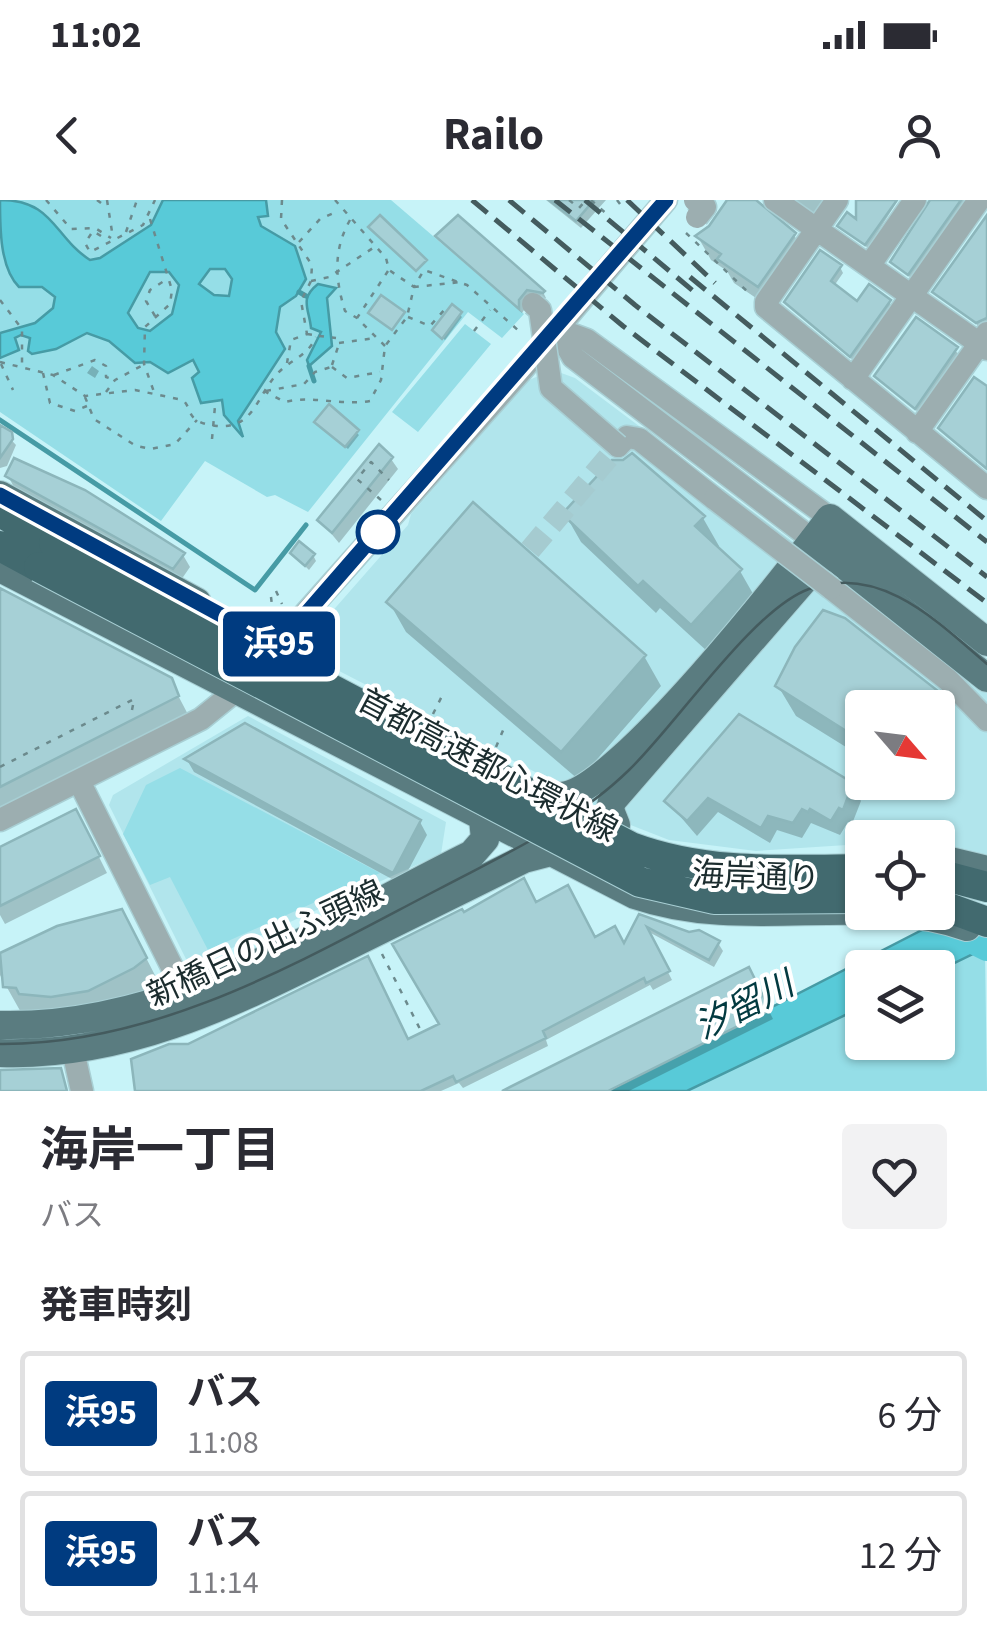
<!DOCTYPE html>
<html lang="ja">
<meta charset="utf-8">
<style>
:root{--surface:#fff;--page:#f2f2f3;--text:#2b2b33;--muted:#7c7c81;--line:#e1e1e2}
body{margin:0;font-family:"Source Sans 3","Noto Sans JP",sans-serif;background:var(--page);color:var(--text);height:100vh;display:flex;flex-direction:column;font-size:38px;white-space:nowrap}
*{box-sizing:border-box;margin:0}
p{font-size:32px;color:var(--muted)}
.icon{flex:none;width:55px;height:55px;fill:none;stroke:currentColor;stroke-width:2;stroke-linecap:round;stroke-linejoin:round}
.map{position:relative;height:891px;overflow:hidden}
.side{display:flex;flex-direction:column;background:var(--surface);flex:1}
.side>*{flex:none}
.badge{padding:0 20px;border-radius:8px;font-size:35px;line-height:65px}
.needle{width:65px;rotate:118deg}
.buttons{position:absolute;left:845px;top:490px;display:grid;gap:20px}
.buttons a{display:grid;place-items:center;width:110px;height:110px;border-radius:10px;background:var(--surface);box-shadow:0 2px 8px #0004;font-size:50px}
.map>.badge{position:absolute;translate:-50% -50%;box-shadow:0 0 0 5px #fff}
h2{padding:0 40px;font-size:38px;line-height:90px}
.round{display:grid;place-items:center;flex:none;width:105px;height:105px;border-radius:10px;background:var(--page)}
.summary{display:flex;align-items:center;justify-content:space-between;height:170px;padding:0 40px}
h1{font-size:48px;font-weight:700;line-height:75px}
ul{padding:0;list-style:none}
li{display:flex;align-items:center;gap:30px;height:125px;margin:0 20px 15px;padding:0 20px;border:5px solid var(--line);border-radius:10px}
li div{flex:1}
li b{display:block;font-size:38px}
li em{font-style:normal}
li .badge{min-width:110px;font-weight:700;text-align:center}
.status{display:flex;justify-content:space-between;align-items:center;height:70px;padding:0 50px;background:var(--surface);direction:ltr}
.status svg{height:28px;fill:currentColor}
header{display:flex;justify-content:space-between;align-items:center;height:130px;padding:0 40px;background:var(--surface);font-size:45px;font-weight:700}
.map>svg:first-child{display:block}
</style>
<div class="status"><b>11:02</b><svg viewBox="0 0 49 12"><path d="M0 12V9h3v3zM5 12V6h3v6zM10 12V3h3v9zM15 12V0h3v12zM26 1h20v11H26zM47 4h2v5h-2z"/></svg></div>
<header><svg class="icon" aria-label="back" viewBox="0 0 24 24"><path d="M15 5l-7 7 7 7"/></svg>Railo<svg class="icon" aria-label="person" viewBox="0 0 24 24"><circle cx="12" cy="8" r="4"/><path d="M4 21q1-7 8-7t8 7"/></svg></header>
<div class="map">
<svg width="987" height="891" viewBox="0 0 987 891">
<rect width="100%" height="100%" fill="#c7f3f8"/>
<path fill="#b1e5ec" fill-rule="evenodd" d="M553,170L575,178L987,487V657L938,643V638H862V644L756,651L669,640L623,622L570,590L312,457L308,439L408,325L411,314L529,180ZM862,508H938V582H862Z
M248,516L446,622L441,654L190,767L109,605L113,595Z"/>
<path fill="#95dee7" d="M0,0H391L524,114L502,138L468,112L308,312L275,295L267,297L205,261L161,321L0,212Z
M465,124L491,144L418,232L392,212Z
M180,568L380,673L208,750L170,677L150,685L123,634L146,585Z
M985,748L987,891H687L862,807V842H938V771Z"/>
<path fill="#58cad8" stroke="#469ba5" stroke-width="2.5" fill-rule="evenodd" d="M0,0C54,0 53,36 90,60L100,58L151,25L163,0H266L268,16L258,17L261,26L295,46L306,79L296,96L280,107L276,132L285,149L238,221L243,237L224,215L222,200L201,203L192,178L199,172L193,160L168,173L150,162L135,163L109,141L87,133L56,149L32,154L28,151L30,138L21,135L15,138L19,150L0,158V133L35,123L53,108L55,97L42,87H19C0,68 0,29 0,0ZM210,69H225L232,79L229,96L214,95L199,84ZM150,72H169L179,85L172,114L150,131L138,128L128,113Z
M318,84L336,88L327,98L332,146L309,166L307,160L321,132L311,128C309,108 299,99 318,84Z
M924,729L953,732L985,748L938,771L862,768V807L687,891H608Z"/>
<path fill="#0003" d="M546,0H606L581,28Z
M730,0H750L794,35L807,58L772,109L734,83L727,71L711,60L698,37L711,28Z
M783,0H843L823,28Z
M859,0H898L868,48L840,26L859,24Z
M930,0H970L911,78L893,62L930,9Z
M987,19V124L980,127L935,92Z
M438,37L543,92L546,98H532L522,113Z
M840,67L843,73L834,86L857,104L889,101L892,107L854,161L787,102Z
M452,108L462,117L445,140L437,134Z
M916,121L959,154L918,212L877,176Z
M92,166L99,171L95,178L87,173Z
M329,208L359,235L348,249L319,226Z
M0,228L16,245L7,266L0,268Z
M391,259L398,269L339,343L320,320Z
M8,276L183,355L190,367L181,380L15,289Z
M565,314L703,318L719,346L716,349L740,371L756,399L708,452L660,408L656,413L581,342Z
M293,354L313,355L316,361L309,370Z
M0,390L170,480L194,526L0,625Z
M389,402L644,456L661,486L579,580L406,432Z
M778,486L936,493L953,523L942,547L946,554L942,561L938,558V508H862V557L796,516Z
M187,560L420,622L427,635L401,684L194,572Z
M851,584L861,601L852,624L848,622L840,635L811,623L802,638L777,630L770,643L718,612L697,636L667,601Z
M85,629L107,673L5,724L0,715V649Z
M535,705L594,740L624,748L641,717L718,743L723,751L714,767L647,731L672,780L653,790L650,785L546,840L548,846L463,888L459,883L441,891H138L408,842L443,825L464,715Z
M58,729L138,742L162,789L121,814L23,816L0,775V757Z
M753,778L773,819L629,891H507Z"/>
<g fill="none" stroke-linecap="round" stroke-linejoin="round">
<path stroke="#469ba5" stroke-width="5" d="M299,92L306,96
M309,166L314,181
M0,220L255,390L306,325"/>
<path stroke="#58cad8" stroke-width="28" d="M900,768L963,735L987,747"/>
</g>
<path fill="#a6d0d6" stroke="#8cb6bb" stroke-width="2.5" d="M549,0H594L576,21Z
M727,0H756L796,33L758,87L717,59L721,54L695,36L709,26Z
M856,0H897L865,45L837,26L847,12L856,19Z
M930,0H961L908,75L890,62Z
M380,15L427,60L416,71L368,27Z
M458,15L545,91L543,93L527,90L519,100V109L435,36Z
M987,15V118L976,123L932,92Z
M820,50L842,65L831,81L857,101L869,84L891,100L850,157L784,102Z
M381,95L405,112L392,130L368,113Z
M452,104L462,112L442,139L432,130Z
M916,117L958,147L915,209L874,176Z
M974,177L987,186V269L938,228Z
M329,204L359,230L345,247L314,222Z
M0,225L12,232L13,239L0,258Z
M379,244L393,257L332,333L317,320Z
M632,253L705,316L695,326L742,369L691,425L643,381L638,386L562,314L612,260H623Z
M14,258L85,290L185,353L173,369L144,353L5,276Z
M473,302L646,455L561,552L386,402Z
M299,341L315,354L305,366L290,353Z
M0,388L172,478L179,496L0,587Z
M823,410L845,418L938,491L930,508H862V541L775,486L795,447Z
M739,514L853,583L843,610L839,608L831,621L810,609L808,612L802,609L793,623L768,616L761,628L708,598L687,621L664,601Z
M245,523L421,620L393,673L184,559Z
M76,609L100,656L0,706V647Z
M524,678L536,702L568,685L595,737L615,726L624,743L639,714L689,732L699,730L720,741L709,760L647,727L670,771L646,783L644,778L543,831L546,838L456,882L453,876L421,891H135L131,859L169,844H188L368,756L408,839L439,824L392,744L462,709L464,712Z
M122,709L147,758L134,768L88,791L51,797L19,794L16,788L3,787L0,753L57,726Z
M749,767L770,810L608,891H502Z
M61,868L67,891H0V870Z"/>
<g fill="none" stroke-linecap="round" stroke-linejoin="round">
<path stroke="#a5cbd0" stroke-width="22" stroke-dasharray="22 11" stroke-linecap="butt" d="M530,350L618,246"/>
<g stroke="#a8cfd4" stroke-width="25">
<path id="minor" d="M775,0L987,149
M837,0L766,102V107L987,288
M869,66L915,0
M557,129L573,157L813,340
M557,129L587,140L830,318
M853,179L979,0
M917,232L987,133
M618,246L627,237L639,239L715,299
M831,388L948,480L987,520
M79,581L186,795
M0,620L201,519L238,489L523,169L666,0
M74,855L82,891"/>
</g>
<g stroke="#a8cfd4" stroke-width="30">
<path id="major" d="M0,295L197,402
M813,340L987,478
M0,368L635,695C746,733 863,690 967,727
M561,596C616,594 791,370 830,318L987,442
M616,625L610,610L612,601L817,365
M938,658L987,670
M0,825C172,829 323,728 472,654L485,639L483,619
M0,853C122,857 226,807 332,754C396,722 460,690 524,659L547,653"/>
</g>
<g stroke="#a8cfd4" stroke-width="32">
<path id="highway" d="M0,312L54,343
M0,346L39,367
M938,674L987,687
M938,704L987,722"/>
</g>
<path stroke="#6c8a8d" stroke-width="2.5" stroke-dasharray="5 8" stroke-linecap="butt" d="M46,0L71,29L95,28L111,38
M97,0L105,6
M107,0L113,38
M282,0L281,19L312,65L311,81L301,101L307,134L291,140L287,163
M335,0L386,58L389,70L414,87L424,70L467,85L519,131
M569,0L579,8L586,0
M591,0L610,17
M617,0L620,4
M150,19L172,90L170,104L145,127L144,164L154,192
M350,20C333,50 335,79 345,111L357,118
M126,32L137,0
M686,33L749,93
M101,36L93,31L85,43L90,52L143,25L155,0
M299,42L320,19L338,11
M311,81L329,77L373,48
M0,100L22,129V164
M155,116L146,101L150,90L164,81
M408,117L430,126L445,109
M474,131L490,110
M307,134L319,136
M339,143L375,138
M385,146L357,118L388,71
M0,162L53,175L85,196L135,190L183,200C190,207 188,213 195,219C202,224 209,225 217,226C254,229 256,197 277,174C291,159 307,157 316,137
M1,164L13,190
M332,165L339,144
M332,167L347,178L380,172
M43,173L50,203L75,211L87,206
M54,175L95,160L106,166V177L115,180
M264,191L285,202C312,195 341,206 370,201L381,180L385,146L407,117L414,87L461,82
M266,191L304,184L315,172L331,167
M106,192L115,180L143,165
M85,197L94,219L136,246L151,249L175,244L197,220
M212,239L215,206
M381,300L357,279L371,262L389,280
M276,391L282,404
M271,397L273,414
M132,510L134,500
M433,514L443,494
M496,547L504,528
M0,567L134,499
M382,754L422,833"/>
<use href="#minor" stroke="#9caeb0" stroke-width="22"/>
<use href="#major" stroke="#5a7c80" stroke-width="28"/>
<use href="#highway" stroke="#426a6f" stroke-width="30"/>
<path stroke="#445b5e" stroke-width="2.5" d="M0,844C159,845 301,761 437,690C503,655 575,623 629,570C676,525 753,409 809,389C880,363 938,422 987,464"/>
<path stroke="#445b5e" stroke-width="5" stroke-dasharray="20 10" stroke-linecap="butt" d="M472,0L623,126L987,403
M509,0L635,105L987,377
M555,0L987,342
M585,0L698,95
M627,0L715,83
M690,77L987,321"/>
<g stroke="#a8cfd4" stroke-width="25" stroke-linecap="butt">
<path id="minor-bridge" d="M695,0L705,7L697,17
M533,104L540,110L551,188L618,246
M715,299L831,388"/>
</g>
<g stroke="#a8cfd4" stroke-width="32" stroke-linecap="butt">
<path id="highway-bridge" d="M54,343L631,647C706,675 783,670 862,669
M39,367L640,682L714,699L862,698"/>
</g>
<path stroke="#6c8a8d" stroke-width="2.5" stroke-dasharray="5 8" stroke-linecap="butt" d="M319,136L336,138"/>
<use href="#minor-bridge" stroke="#9caeb0" stroke-width="22"/>
<use href="#highway-bridge" stroke="#426a6f" stroke-width="30"/>
</g>
<g fill="none" stroke-linecap="round" stroke-linejoin="round">
<g stroke="#fff" stroke-width="22">
<path id="line" d="M0,295L278,446L666,0"/>
</g>
<use href="#line" stroke="#003b80" stroke-width="15"/>
</g>
<circle fill="#fff" stroke="#003b80" stroke-width="5" cx="378" cy="332" r="20"/>
<g text-anchor="middle" stroke-width="8" stroke-linejoin="round" paint-order="stroke">
<g font-size="32" fill="#1b2c2e" stroke="#fff">
<text transform="translate(488 565) rotate(28)" y="11">首都高速都心環状線</text>
<text transform="translate(756 676) rotate(2)" y="11">海岸通り</text>
<text transform="translate(265 743) rotate(-25)" y="11">新橋日の出ふ頭線</text>
</g>
<g font-size="35" font-style="italic" fill="#023a40" stroke="#fff">
<text transform="translate(744 805) rotate(-27)" y="12">汐留川</text>
</g>
</g>
</svg>
<div class="buttons">
<a><svg class="needle" viewBox="-14 -14 28 28"><path d="M0-13l5 13h-10z" fill="#e53935"/><path d="M0 13l5-13h-10z" fill="#7c7c81"/></svg></a>
<a><svg class="icon" aria-label="locate" viewBox="0 0 24 24"><circle cx="12" cy="12" r="6"/><path d="M12 2v4M12 18v4M2 12h4M18 12h4"/></svg></a>
<a><svg class="icon" aria-label="layers" viewBox="0 0 24 24"><path d="M12 4l9 5-9 5-9-5zM3 14l9 5 9-5"/></svg></a>
</div>
<b class="badge" style="left:279px;top:444px;background:#003b80;color:#fff">浜95</b>
</div>
<section class="side">
<div class="summary"><div><h1>海岸一丁目</h1><p>バス</p></div><a class="round"><svg class="icon" aria-label="heart" viewBox="0 0 24 24"><path d="M12 20l-8-8c-3-5 5-10 8-4 3-6 11-1 8 4z"/></svg></a></div>
<h2>発車時刻</h2>
<ul>
<li><span class="badge" style="background:#003b80;color:#fff">浜95</span><div><b>バス</b><p>11:08</p></div><em>6 分</em></li>
<li><span class="badge" style="background:#003b80;color:#fff">浜95</span><div><b>バス</b><p>11:14</p></div><em>12 分</em></li>
</ul>
</section>
